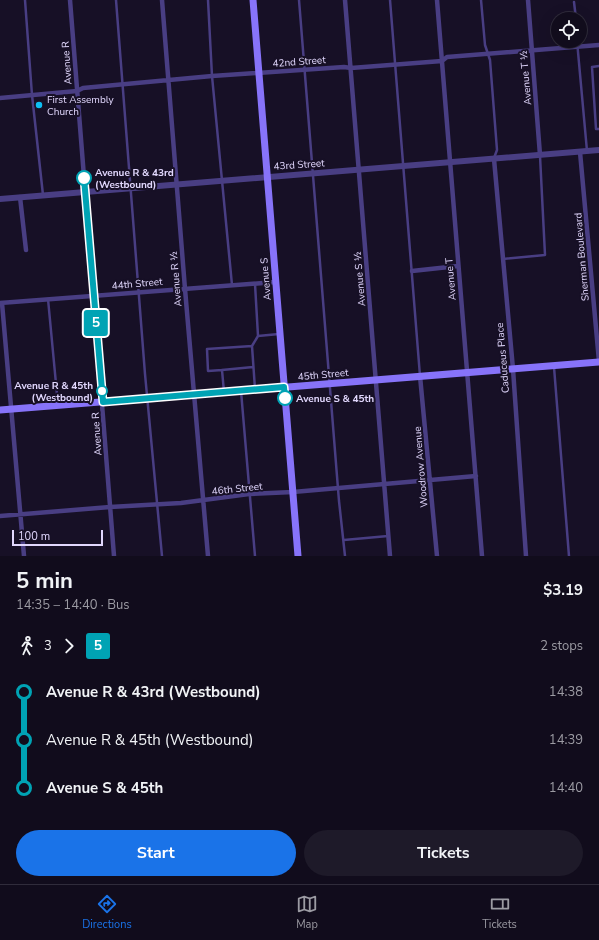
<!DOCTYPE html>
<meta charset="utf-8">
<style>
:root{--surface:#110c1c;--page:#1e1a29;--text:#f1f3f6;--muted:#9c9ba3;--line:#302c3b;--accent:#1a73e8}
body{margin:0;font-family:"Nunito Sans",sans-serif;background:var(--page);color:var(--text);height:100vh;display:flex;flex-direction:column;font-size:15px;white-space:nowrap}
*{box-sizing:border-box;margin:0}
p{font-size:13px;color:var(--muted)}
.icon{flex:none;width:22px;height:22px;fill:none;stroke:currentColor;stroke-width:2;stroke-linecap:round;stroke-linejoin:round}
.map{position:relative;height:556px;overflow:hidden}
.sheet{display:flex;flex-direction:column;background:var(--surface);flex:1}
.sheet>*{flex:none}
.badge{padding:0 8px;border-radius:3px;font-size:14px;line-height:26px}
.tools{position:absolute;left:551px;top:12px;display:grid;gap:8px}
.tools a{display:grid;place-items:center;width:36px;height:36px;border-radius:50%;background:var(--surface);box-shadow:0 4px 16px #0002,0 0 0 1px var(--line);font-size:20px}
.scale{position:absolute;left:12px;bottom:10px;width:91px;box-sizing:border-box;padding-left:4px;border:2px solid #e1d7fd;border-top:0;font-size:11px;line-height:14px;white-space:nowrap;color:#e1d7fd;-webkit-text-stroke:3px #171026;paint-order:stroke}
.map>.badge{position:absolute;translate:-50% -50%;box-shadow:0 0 0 2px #fff}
.legs{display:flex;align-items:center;gap:6px;height:44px;padding:0 16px;font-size:13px}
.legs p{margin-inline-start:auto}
.overview{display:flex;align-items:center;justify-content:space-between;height:68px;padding:0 16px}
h1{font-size:22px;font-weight:700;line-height:30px}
.primary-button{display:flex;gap:8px;margin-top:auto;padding:8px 16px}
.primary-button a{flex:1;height:46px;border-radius:24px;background:var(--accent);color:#fff;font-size:16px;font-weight:700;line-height:46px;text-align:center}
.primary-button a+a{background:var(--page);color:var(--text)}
ul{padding:0 16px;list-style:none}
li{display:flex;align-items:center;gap:14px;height:48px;font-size:15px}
li i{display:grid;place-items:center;width:6px;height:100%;margin:0 5px;background:currentColor}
li i::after{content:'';width:10px;height:10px;margin:-5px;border:3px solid;border-radius:50%;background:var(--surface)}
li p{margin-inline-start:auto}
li:first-child i{background:linear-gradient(#0000 50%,currentColor 0)}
li:last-child i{background:linear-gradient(currentColor 50%,#0000 0)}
.tab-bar{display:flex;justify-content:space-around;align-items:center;height:56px;border-top:1px solid var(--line);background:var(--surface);font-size:11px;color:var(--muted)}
.tab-bar a{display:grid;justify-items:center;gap:2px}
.tab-bar .active{color:var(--accent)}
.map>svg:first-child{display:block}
</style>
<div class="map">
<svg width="599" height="556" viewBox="0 0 599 556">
<rect width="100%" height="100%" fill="#171026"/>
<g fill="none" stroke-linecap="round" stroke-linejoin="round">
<path stroke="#493e83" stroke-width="2.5" d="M25,0L32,95L43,195
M116,0L145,374L162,556
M208,0L212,76L232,285
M299,0L339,501L345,556
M390,0L420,376
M481,0L485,45L490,60L497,150L494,158
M574,2L576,19
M577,41L587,151
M599,66L592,67L596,129H599
M503,259L545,255L540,156
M48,299L58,405
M258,336L279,334
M252,346L258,336L255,284
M554,367L569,556
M222,370L253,367
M241,391L255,556
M224,392L222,370L208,371L207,349L252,346L255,389
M344,540L388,536"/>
<path stroke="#493e83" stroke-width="4.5" d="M70,0L114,556
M162,0L185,289L208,556
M345,0L390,556
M437,0L482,556
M528,0L540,155
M0,98L77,91L83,88L212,76L344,67L351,68L442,61L447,57L599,45
M580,152L599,361
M494,159L513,369L526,556
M20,197L26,250
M412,271L458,266
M0,303L276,282
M2,303L24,556
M420,376L437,556
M0,516L110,507L181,503L249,494L293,492L476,476"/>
<path stroke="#493e83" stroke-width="6" d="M0,199L599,150"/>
<path stroke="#8773f9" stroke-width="7" d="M253,0L298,556
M0,410L599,362"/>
</g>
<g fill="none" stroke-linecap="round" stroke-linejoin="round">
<g stroke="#fff" stroke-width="9">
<path id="line-1" d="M84,178L103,402L284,387L285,398"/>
</g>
<use href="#line-1" stroke="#00a3b4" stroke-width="6"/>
</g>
<circle fill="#0dbff4" stroke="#171026" stroke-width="1.5" cx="39" cy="105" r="4"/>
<g fill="#fff" stroke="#00a3b4" stroke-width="2">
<circle cx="84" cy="178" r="7"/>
<circle cx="102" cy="391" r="5"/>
<circle cx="285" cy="398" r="7"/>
</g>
<g text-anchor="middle" stroke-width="4" stroke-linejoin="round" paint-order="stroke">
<g font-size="10" fill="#e1d7fd" stroke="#171026">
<text transform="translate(299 61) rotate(-4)" y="4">42nd Street</text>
<text transform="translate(66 63) rotate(-94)" y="4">Avenue R</text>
<text transform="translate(525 78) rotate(-95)" y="4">Avenue T ½</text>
<text transform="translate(299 164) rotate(-4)" y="4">43rd Street</text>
<text transform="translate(581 257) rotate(-95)" y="4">Sherman Boulevard</text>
<text transform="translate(175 279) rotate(-95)" y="4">Avenue R ½</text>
<text transform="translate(265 279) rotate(-95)" y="4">Avenue S</text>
<text transform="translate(359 279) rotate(-95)" y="4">Avenue S ½</text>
<text transform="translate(450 279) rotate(-95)" y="4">Avenue T</text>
<text transform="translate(137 283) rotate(-5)" y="4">44th Street</text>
<text transform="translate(502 358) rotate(-95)" y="4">Caduceus Place</text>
<text transform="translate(323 374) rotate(-5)" y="4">45th Street</text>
<text transform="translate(96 434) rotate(-94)" y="4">Avenue R</text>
<text transform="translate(420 467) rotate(-95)" y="4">Woodrow Avenue</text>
<text transform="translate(237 488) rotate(-6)" y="4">46th Street</text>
</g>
<g font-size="10" fill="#e1d7fd" stroke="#171026" text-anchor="start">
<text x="47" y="103">First Assembly<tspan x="47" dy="12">Church</tspan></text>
</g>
<g font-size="10" font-weight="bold" fill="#e1d7fd" stroke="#171026" text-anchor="start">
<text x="95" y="176">Avenue R &amp; 43rd<tspan x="95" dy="12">(Westbound)</tspan></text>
<text x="93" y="389" text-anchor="end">Avenue R &amp; 45th<tspan x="93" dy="12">(Westbound)</tspan></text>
<text x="296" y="402">Avenue S &amp; 45th</text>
</g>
</g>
</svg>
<div class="tools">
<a><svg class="icon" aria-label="locate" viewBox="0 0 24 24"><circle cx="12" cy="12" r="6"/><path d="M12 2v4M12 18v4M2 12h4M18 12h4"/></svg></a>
</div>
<div class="scale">100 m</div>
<b class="badge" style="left:96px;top:323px;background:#00a3b4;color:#fff">5</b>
</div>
<section class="sheet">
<div class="overview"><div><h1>5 min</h1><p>14:35 – 14:40 · Bus</p></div><b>$3.19</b></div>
<div class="legs"><svg class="icon" aria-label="walk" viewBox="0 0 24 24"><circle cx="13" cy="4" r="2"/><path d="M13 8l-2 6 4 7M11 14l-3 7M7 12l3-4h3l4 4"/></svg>3<svg class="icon" aria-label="forward" viewBox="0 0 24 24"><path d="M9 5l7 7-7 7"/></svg><b class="badge" style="background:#00a3b4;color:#fff">5</b><p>2 stops</p></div>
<ul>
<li><i style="color:#00a3b4"></i><b>Avenue R &amp; 43rd (Westbound)</b><p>14:38</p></li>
<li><i style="color:#00a3b4"></i><span>Avenue R &amp; 45th (Westbound)</span><p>14:39</p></li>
<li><i style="color:#00a3b4"></i><b>Avenue S &amp; 45th</b><p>14:40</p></li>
</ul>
<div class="primary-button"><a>Start</a><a>Tickets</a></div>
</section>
<nav class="tab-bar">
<a class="active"><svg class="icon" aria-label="directions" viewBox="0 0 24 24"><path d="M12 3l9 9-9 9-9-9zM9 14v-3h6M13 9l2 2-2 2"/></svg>Directions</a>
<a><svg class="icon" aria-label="map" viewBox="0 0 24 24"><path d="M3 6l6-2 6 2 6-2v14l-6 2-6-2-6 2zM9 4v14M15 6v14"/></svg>Map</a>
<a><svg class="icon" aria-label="tickets" viewBox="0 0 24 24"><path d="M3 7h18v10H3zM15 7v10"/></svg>Tickets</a>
</nav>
